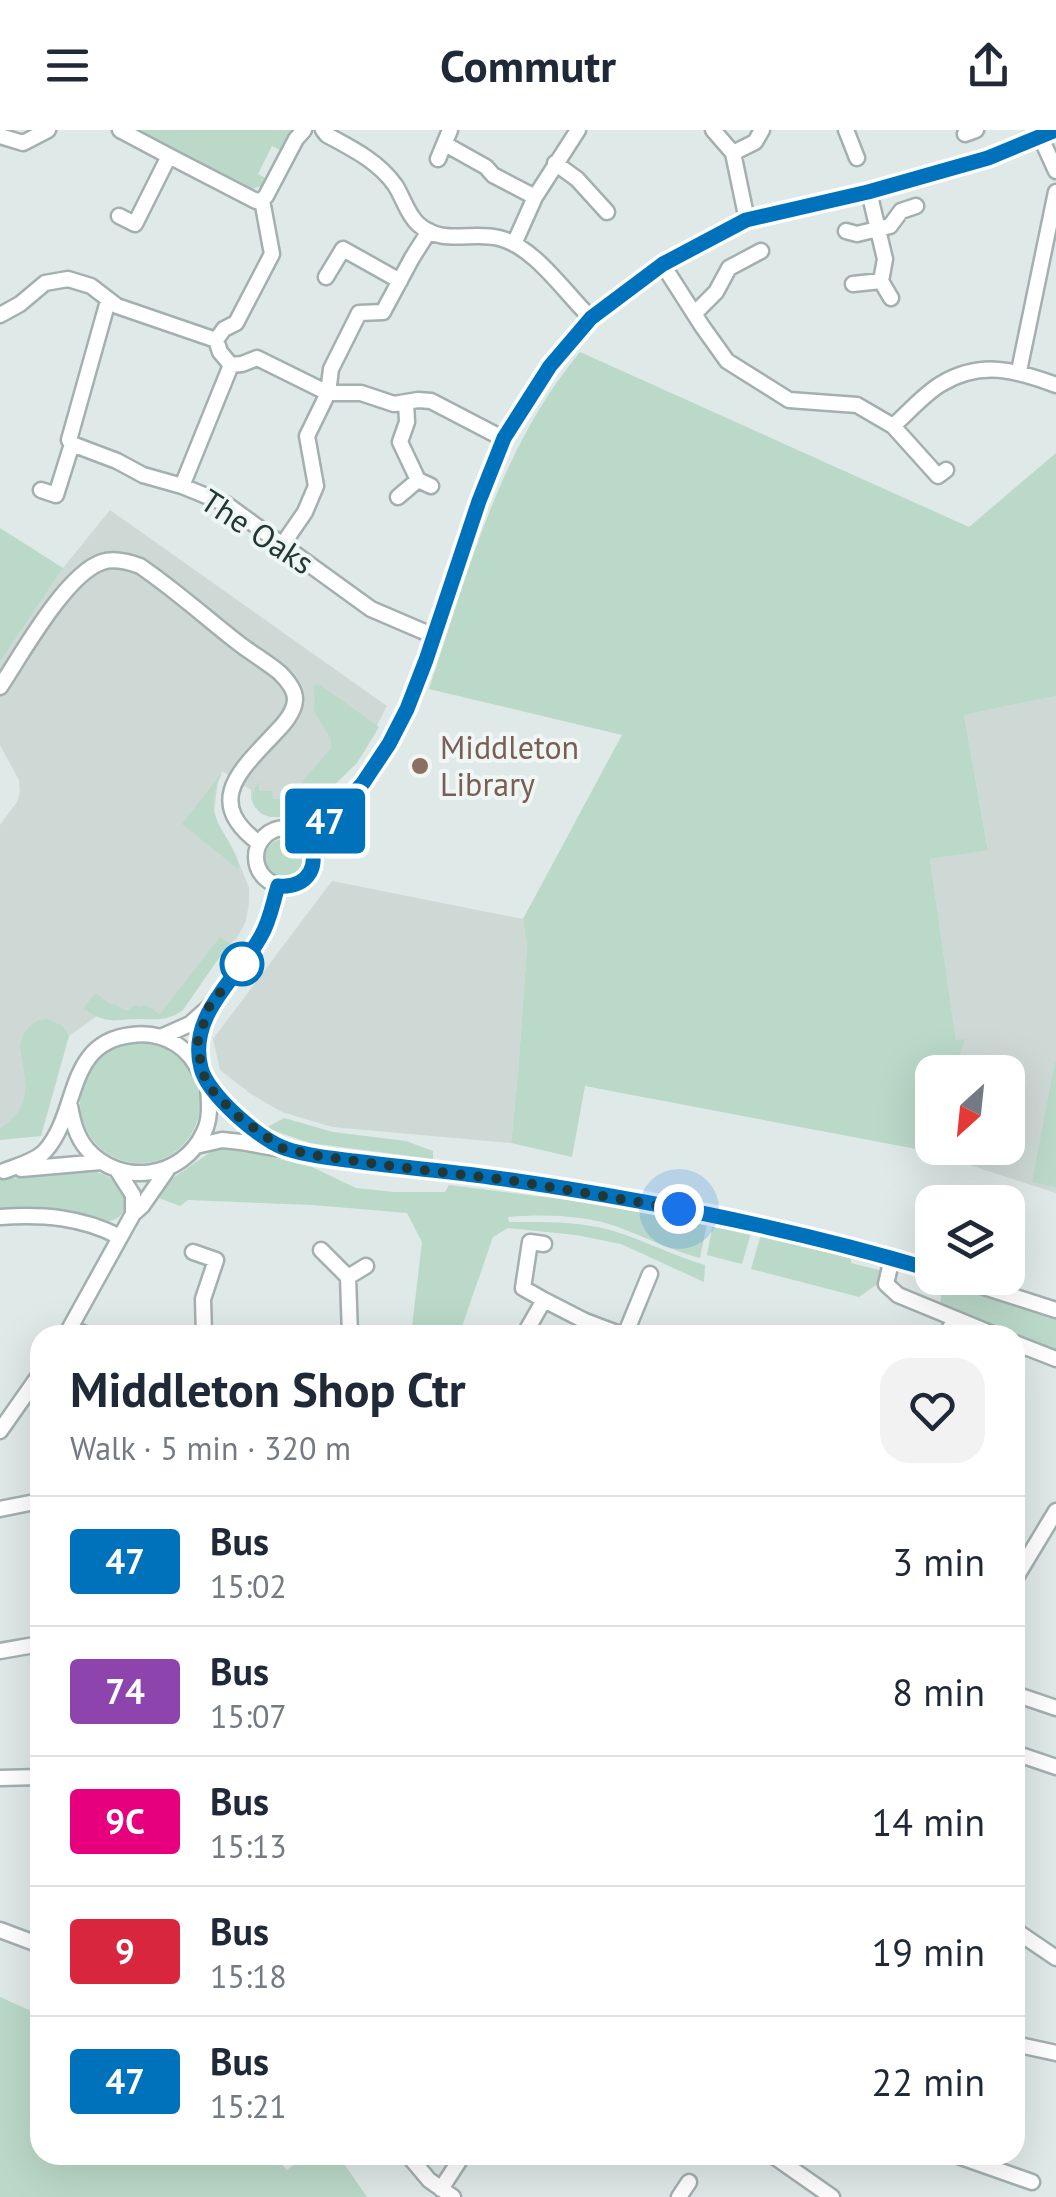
<!DOCTYPE html>
<meta charset="utf-8">
<style>
:root{--surface:#fff;--page:#f2f2f3;--text:#1f2937;--muted:#747a83;--line:#e0e1e3}
body{margin:0;font-family:"PT Sans",sans-serif;background:var(--page);color:var(--text);height:100vh;display:flex;flex-direction:column;font-size:38px;white-space:nowrap}
*{box-sizing:border-box;margin:0}
p{font-size:32px;color:var(--muted)}
.icon{flex:none;width:55px;height:55px;fill:none;stroke:currentColor;stroke-width:2;stroke-linecap:round;stroke-linejoin:round}
.map{position:relative;flex:1;overflow:hidden}
.side{position:absolute;left:30px;top:1195px;width:995px;height:840px;display:flex;flex-direction:column;background:var(--surface);border-radius:30px;box-shadow:0 10px 40px #0002}
.side>*{flex:none}
.badge{padding:0 20px;border-radius:8px;font-size:35px;line-height:65px}
.needle{width:65px;rotate:207deg}
.buttons{position:absolute;left:915px;top:925px;display:grid;gap:20px}
.buttons a{display:grid;place-items:center;width:110px;height:110px;border-radius:20px;background:var(--surface);box-shadow:0 10px 40px #0002;font-size:50px}
.you{position:absolute;width:50px;height:50px;margin:-25px;border:8px solid #fff;border-radius:50%;background:#1a73e8;box-shadow:0 0 0 15px #1a73e833}
.map>.badge{position:absolute;translate:-50% -50%;box-shadow:0 0 0 5px #fff}
.round{display:grid;place-items:center;flex:none;width:105px;height:105px;border-radius:30px;background:var(--page)}
.summary{display:flex;align-items:center;justify-content:space-between;height:170px;padding:0 40px}
h1{font-size:48px;font-weight:700;line-height:75px}
ul{padding:0;list-style:none}
li{display:flex;align-items:center;gap:30px;height:130px;padding:0 40px;border-top:2px solid var(--line)}
li div{flex:1}
li b{display:block;font-size:38px}
li em{font-style:normal}
li .badge{min-width:110px;font-weight:700;text-align:center}
header{display:flex;justify-content:space-between;align-items:center;height:130px;padding:0 40px;background:var(--surface);font-size:45px;font-weight:700}
.map>svg:first-child{display:block}
</style>
<header><svg class="icon" aria-label="menu" viewBox="0 0 24 24"><path d="M4 6h16M4 12h16M4 18h16"/></svg>Commutr<svg class="icon" aria-label="share" viewBox="0 0 24 24"><path d="M12 15V3M7 8l5-5 5 5M5 13v7h14v-7"/></svg></header>
<div class="map">
<svg width="1056" height="2067" viewBox="0 0 1056 2067">
<rect width="100%" height="100%" fill="#dfe9e7"/>
<path fill="#ced9d6" d="M110,380L387,576L372,605L269,686L255,678L251,669V660L222,641L218,651L214,682L219,698L235,723L249,758V773L246,791L237,808L214,829L161,888L97,886L69,906L63,896L25,954V967L21,979L13,990L0,998V695L17,672L20,662L19,650L0,615V532L63,438Z
M1056,566V1063L927,1021L932,1005V1018H1008V942H954L964,910H956L930,729L988,719L964,585Z
M332,751L523,789L527,816L518,944L511,1013L332,997L282,982L251,964L220,940L213,909Z"/>
<path fill="#bad9c9" d="M131,0H291L280,20L272,16L258,44L267,49L264,55L246,61Z
M580,222L969,397L1056,323V566L964,585L988,720L930,729L956,910L965,909L954,942H932V1005L927,1021L585,956L572,1027L511,1013L518,944L527,816L523,789L622,605L429,559C468,442 500,318 580,222Z
M0,398L63,438L0,532Z
M320,555L379,597L357,633L324,665L325,668C308,678 266,702 254,674C250,666 255,658 259,651V661H272L273,669H283V662L297,658L331,618V609L313,580L315,570L313,556Z
M223,641C199,689 227,696 239,735L237,738L182,694Z
M265 728a19 19 0 1 1 38 0a19 19 0 1 1-38 0Z
M220,807L233,816L219,828L183,880C166,892 156,889 137,889C110,890 108,894 83,879L95,863L112,875L114,873L126,881L136,875L141,878L142,875L147,876L160,884Z
M47,889L63,896L69,906L41,1006L0,1010V998C35,977 25,950 20,916C23,900 31,891 47,889Z
M80 973a60 60 0 1 1 120 0a60 60 0 1 1-120 0Z
M1055,932H1056V1057L1032,1052Z
M284,988L333,1002L406,1011L433,1021V1029L310,1013L266,998Z
M218,1017L238,1019L312,1037L356,1058L394,1062H445L449,1055L592,1073L707,1093L700,1128C672,1121 645,1107 618,1097C584,1085 543,1084 508,1087L509,1092C543,1092 577,1091 610,1100C642,1109 673,1126 705,1135L704,1152L621,1114L576,1105L508,1098L493,1107L459,1205H411L422,1112L407,1083L313,1075L188,1070L180,1076L159,1068L170,1050Z
M74,1039C88,1040 101,1041 112,1049C127,1059 133,1087 109,1091C100,1093 89,1086 79,1084C69,1082 58,1081 47,1080C32,1079 16,1081 0,1082V1050Z
M713,1094L751,1103L742,1134L707,1125Z
M761,1104L851,1128V1133L883,1141L879,1153L859,1167L751,1139Z
M942,1151L1056,1188V1224L1015,1208V1205H1007L940,1178Z
M0,1867L40,1885V2025H273L287,2040L307,2025H338L367,2067H0Z"/>
<g fill="none" stroke-linecap="round" stroke-linejoin="round">
<g stroke="#a3b0af" stroke-width="19">
<path id="minor" d="M323,0L327,5C351,18 378,31 395,55C403,67 407,84 418,94C442,116 471,101 499,108C534,116 565,163 591,188
M713,0L733,23L747,90
M846,0L857,28
M965,4L976,0
M0,6L23,13L48,0
M1041,8L1056,41
M445,14L486,37L493,45L535,67
M733,23L755,12L762,0
M169,26L256,71L262,70
M438,29L450,0
M555,33L577,49L607,82
M869,62L885,129L881,151L891,168
M119,86L135,94L169,26L120,0
M846,101L857,104L890,96L901,81L916,76
M514,114L535,67L578,0
M663,135L702,196L727,231L789,270L857,275L893,296C908,283 924,264 941,254C981,230 1016,240 1056,255
M326,147L343,119L400,151
M853,154L881,151
M108,171L69,310L72,314L117,331L143,345L182,356L226,374L371,479L434,506
M695,183L716,162L729,138L761,121
M0,185L20,174L45,153L68,149L91,156L117,176L216,210L224,199L236,193L272,124L262,70L266,66L296,9L304,0
M216,210L220,222L231,235L242,234L257,228L328,263H361L394,274L418,270L431,271L504,309
M1019,241L1056,62
M406,272L407,292L400,312L418,350L431,356
M893,296L938,346L946,340
M182,356L231,235
M41,360L56,365L72,314
M398,367L418,350
M283,414L305,382L316,356L307,306L328,263L331,239L359,183L383,182L412,128L429,101
M0,557C22,524 66,444 102,432C114,428 129,432 140,436C174,459 205,487 237,512C251,523 267,532 280,543C287,550 295,560 295,569C295,582 284,594 276,602C242,639 202,671 259,713
M256 727a29 29 0 1 1 58 0a29 29 0 1 1-58 0Z
M306,708L342,676L363,653L389,614L407,579L426,530L479,371L504,309L550,236L591,188L663,135L747,90L869,62L988,28L1056,0
M161,907L190,894L209,877L239,839L262,805L277,756
M201,938L198,911L209,878
M70,976C73,992 76,1006 87,1019C120,1057 183,1049 204,1002C211,988 209,972 208,956
M196,1016L222,1010L241,1012L313,1025L507,1050L645,1072L730,1088L932,1140
M21,1039L101,1032
M117,1040L133,1065V1084
M4,1041C17,1036 36,1031 45,1021C80,982 65,912 132,905C147,903 163,906 176,914C195,926 197,940 209,956C226,981 254,998 279,1016
M0,1087C43,1084 82,1087 120,1107
M321,1120L348,1147L350,1205
M193,1122L216,1130L203,1169L204,1205
M892,1128L886,1154L898,1165L995,1205
M348,1147L366,1136
M956,1148L1056,1180
M544,1170L523,1158L530,1112L544,1114
M71,1198L88,1205
M66,1205L133,1084L142,1076L167,1040
M524,1205L544,1170L585,1191L622,1205
M625,1205L650,1144
M946,1205L955,1189
M1015,1213L1056,1229
M0,1301L40,1244
M0,1379L40,1371
M1015,1449L1056,1381
M0,1521L40,1514
M1015,1564L1056,1578
M1015,1623L1056,1637
M0,1648L40,1647
M0,1800L40,1815
M1015,1800L1056,1828
M1015,1914L1056,1923
M408,2025L429,2050L453,2067
M772,2025L832,2067
M955,2025L1032,2052
M441,2059L463,2025
M679,2067L689,2052"/>
</g>
<use href="#minor" stroke="#fff" stroke-width="14"/>
</g>
<g fill="none" stroke-linecap="round" stroke-linejoin="round">
<g stroke="#fff" stroke-width="22">
<path id="line" d="M932,1140C795,1099 653,1071 511,1050C459,1042 406,1038 354,1031C331,1028 308,1026 287,1019C262,1012 207,964 201,938C187,885 238,848 261,806C270,791 273,772 278,756C308,759 323,734 306,708L342,676L363,653L389,614L407,579L426,530L479,371L504,308L550,236L591,188L663,134L746,90L868,62L988,28L1056,0"/>
</g>
<use href="#line" stroke="#0072bc" stroke-width="15"/>
<path stroke="#223837" stroke-width="10" stroke-dasharray="0 18" d="M242,834L209,877L198,911L201,938L208,956L236,985L282,1018L313,1025L406,1038L508,1050L679,1079"/>
</g>
<circle fill="#8d6e63" stroke="#eff6f4" stroke-width="4" cx="420" cy="636" r="10"/>
<circle fill="#fff" stroke="#0072bc" stroke-width="5" cx="242" cy="834" r="20"/>
<g text-anchor="middle" stroke-width="8" stroke-linejoin="round" paint-order="stroke">
<g font-size="32" fill="#223837" stroke="#eff6f4">
<text transform="translate(257 402) rotate(33)" y="11">The Oaks</text>
</g>
<g font-size="32" fill="#785e54" stroke="#eff6f4" text-anchor="start">
<text x="440" y="629">Middleton<tspan x="440" dy="37">Library</tspan></text>
</g>
</g>
</svg>
<div class="buttons">
<a><svg class="needle" viewBox="-14 -14 28 28"><path d="M0-13l5 13h-10z" fill="#e53935"/><path d="M0 13l5-13h-10z" fill="#747a83"/></svg></a>
<a><svg class="icon" aria-label="layers" viewBox="0 0 24 24"><path d="M12 4l9 5-9 5-9-5zM3 14l9 5 9-5"/></svg></a>
</div>
<div class="you" style="left:679px;top:1079px"></div>
<b class="badge" style="left:325px;top:691px;background:#0072bc;color:#fff">47</b>
<section class="side">
<div class="summary"><div><h1>Middleton Shop Ctr</h1><p>Walk · 5 min · 320 m</p></div><a class="round"><svg class="icon" aria-label="heart" viewBox="0 0 24 24"><path d="M12 20l-8-8c-3-5 5-10 8-4 3-6 11-1 8 4z"/></svg></a></div>
<ul>
<li><span class="badge" style="background:#0072bc;color:#fff">47</span><div><b>Bus</b><p>15:02</p></div><em>3 min</em></li>
<li><span class="badge" style="background:#8e44ad;color:#fff">74</span><div><b>Bus</b><p>15:07</p></div><em>8 min</em></li>
<li><span class="badge" style="background:#e6007e;color:#fff">9C</span><div><b>Bus</b><p>15:13</p></div><em>14 min</em></li>
<li><span class="badge" style="background:#d7263d;color:#fff">9</span><div><b>Bus</b><p>15:18</p></div><em>19 min</em></li>
<li><span class="badge" style="background:#0072bc;color:#fff">47</span><div><b>Bus</b><p>15:21</p></div><em>22 min</em></li>
</ul>
</section>
</div>
